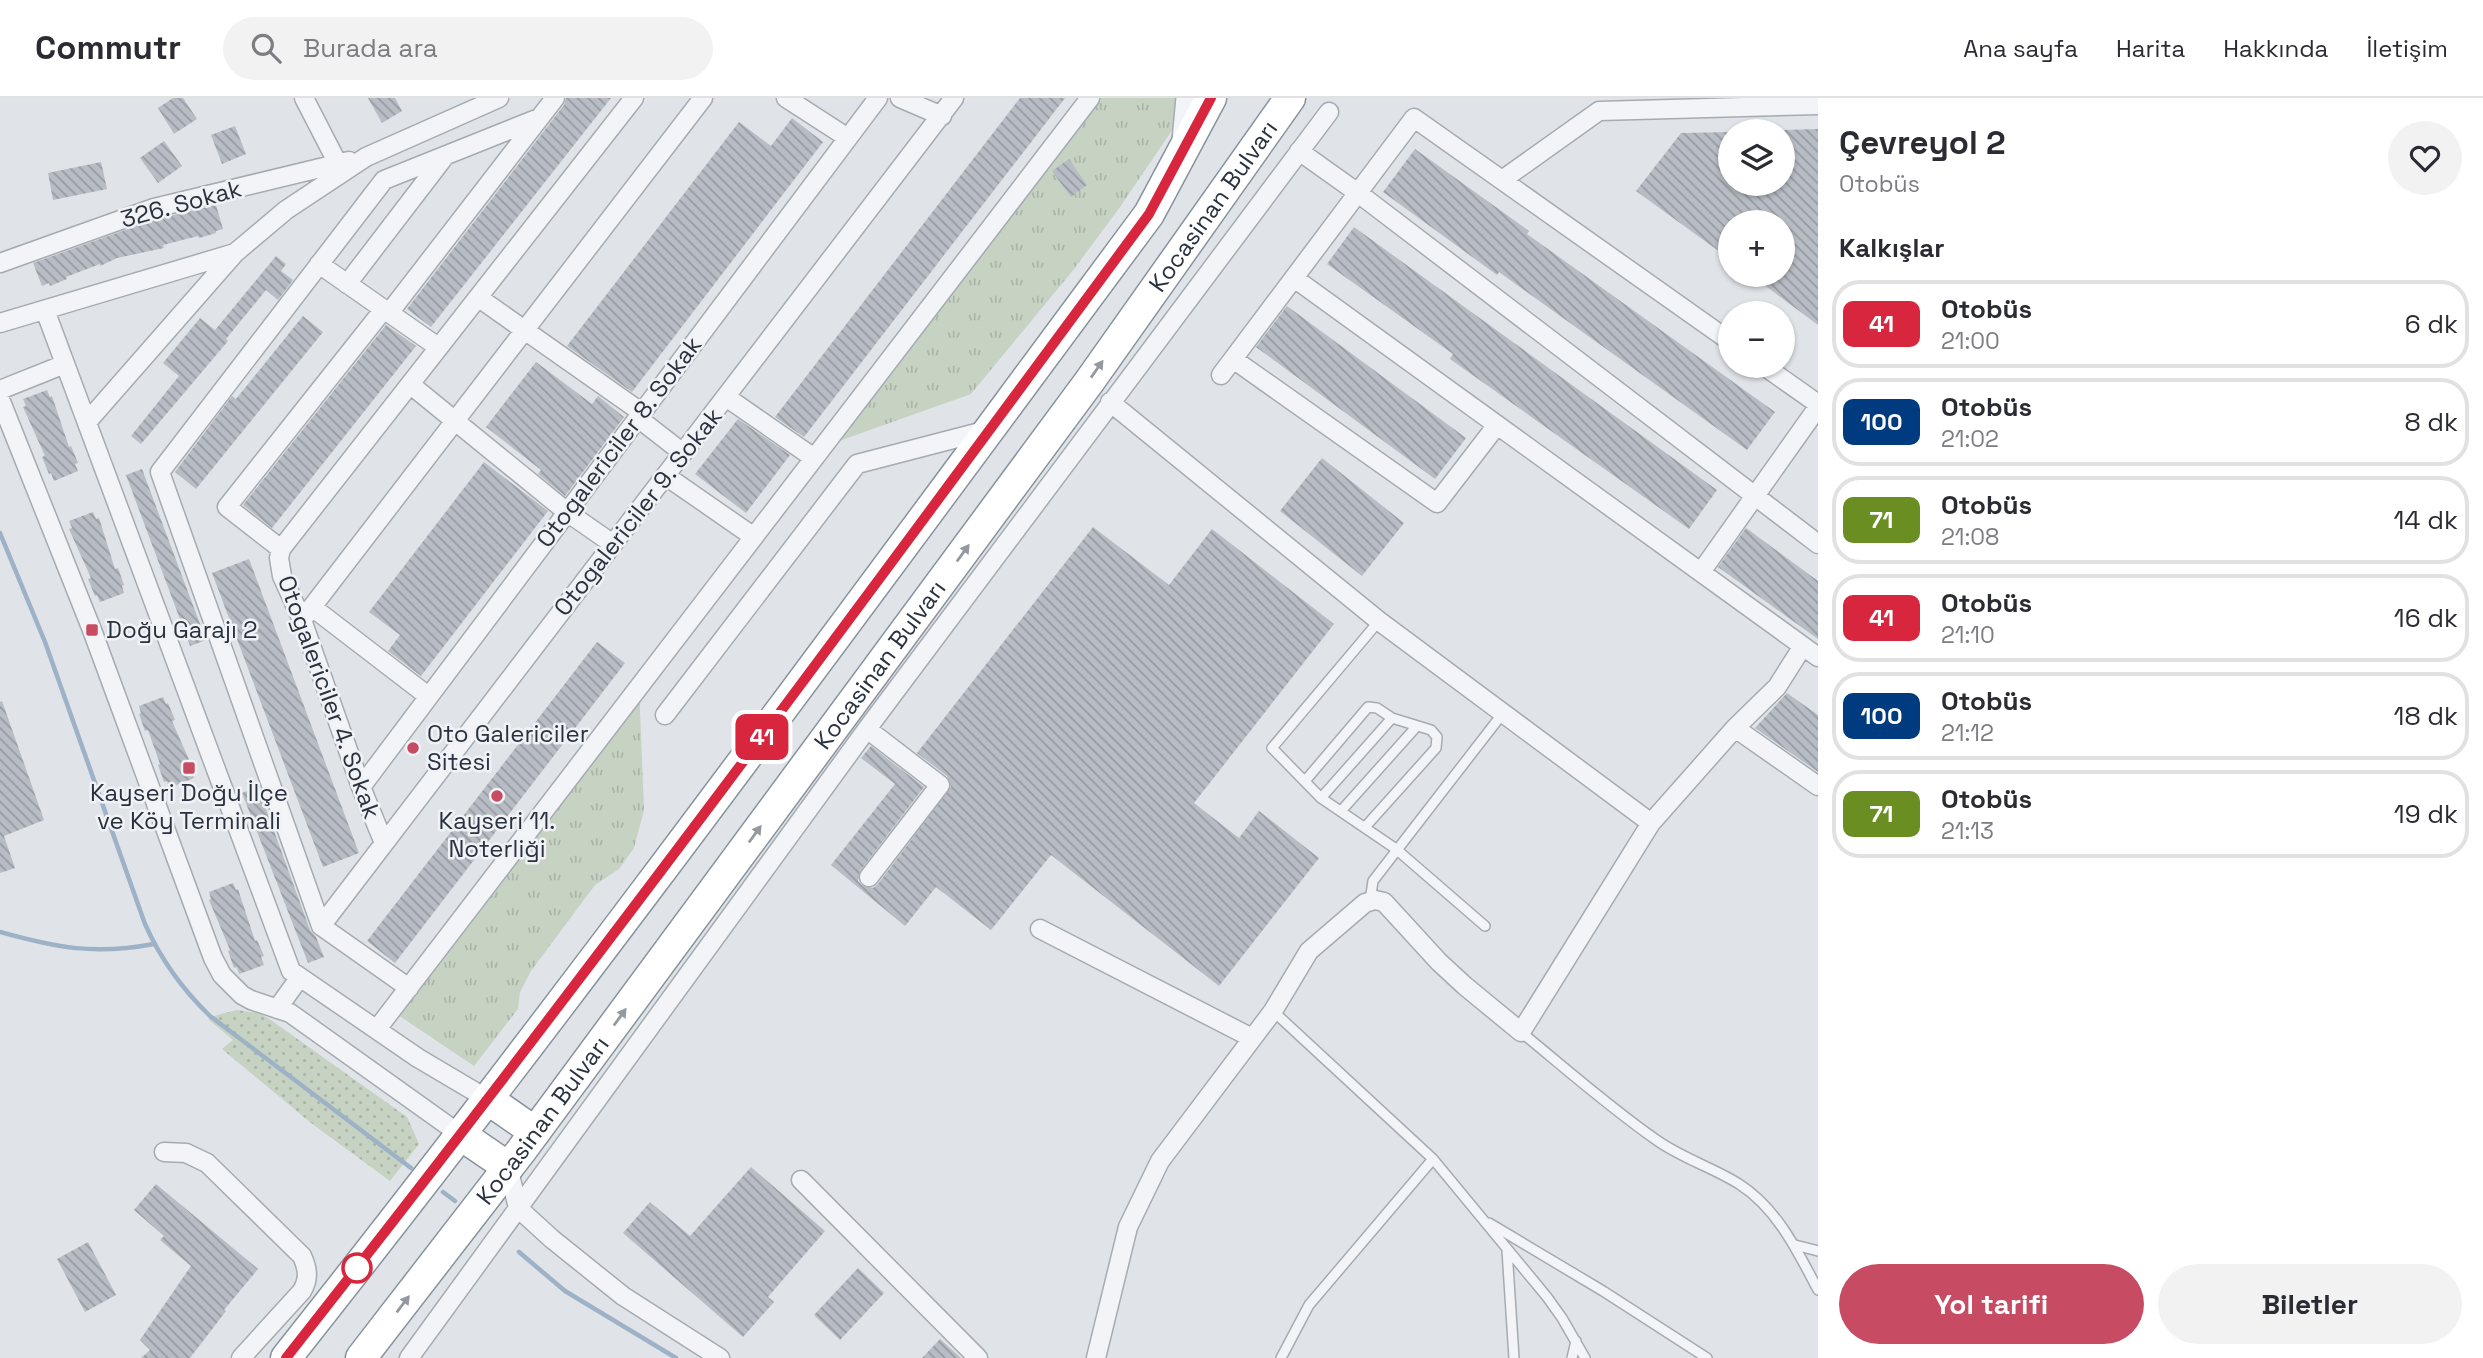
<!DOCTYPE html>
<html lang="tr">
<meta charset="utf-8">
<style>
:root{--surface:#fff;--page:#f2f2f3;--text:#2b2b33;--muted:#7c7c81;--line:#e1e1e2;--accent:#c74b62}
body{margin:0;font-family:"Space Grotesk",sans-serif;background:var(--page);color:var(--text);height:100vh;display:flex;flex-direction:column;font-size:26px;white-space:nowrap}
*{box-sizing:border-box;margin:0}
p{font-size:23px;color:var(--muted)}
.icon{flex:none;width:38px;height:38px;fill:none;stroke:currentColor;stroke-width:2;stroke-linecap:round;stroke-linejoin:round}
.map{position:relative;flex:1;overflow:hidden}
.side{display:flex;flex-direction:column;background:var(--surface);width:665px}
.side>*{flex:none}
.badge{padding:0 14px;border-radius:10px;font-size:24px;line-height:46px}
.controls{position:absolute;left:1718px;top:21px;display:grid;gap:14px}
.controls a{display:grid;place-items:center;width:77px;height:77px;border-radius:50%;background:var(--surface);box-shadow:0 2px 5px #0004;font-size:35px}
.map>.badge{position:absolute;translate:-50% -50%;box-shadow:0 0 0 4px #fff}
h2{padding:0 21px;font-size:26px;line-height:63px}
.round{display:grid;place-items:center;flex:none;width:74px;height:74px;border-radius:37px;background:var(--page)}
.head{display:flex;align-items:center;justify-content:space-between;height:119px;padding:0 21px}
h1{font-size:33px;font-weight:700;line-height:52px}
.action{display:flex;gap:14px;margin-top:auto;padding:14px 21px}
.action a{flex:1;height:80px;border-radius:42px;background:var(--accent);color:#fff;font-size:28px;font-weight:700;line-height:80px;text-align:center}
.action a+a{background:var(--page);color:var(--text)}
ul{padding:0;list-style:none}
li{display:flex;align-items:center;gap:21px;height:88px;margin:0 14px 10px;padding:0 7px;border:4px solid var(--line);border-radius:28px}
li div{flex:1}
li b{display:block;font-size:26px}
li em{font-style:normal}
li .badge{min-width:77px;font-weight:700;text-align:center}
header{display:flex;align-items:center;gap:42px;box-sizing:border-box;height:98px;padding:0 35px;background:var(--surface);border-bottom:2px solid var(--line)}
header strong{font-size:33px}
nav{display:flex;gap:38px;margin-inline-start:auto;font-size:24px}
.search{width:490px;height:63px;background:var(--page);display:flex;align-items:center;gap:18px;box-sizing:border-box;padding:0 24px;border-radius:38px;color:var(--muted);font-size:26px}
main{display:flex;flex:1;min-height:0}
.map>svg:first-child{display:block}
</style>
<header>
<strong>Commutr</strong>
<div class="search"><svg class="icon" aria-label="search" viewBox="0 0 24 24"><circle cx="10" cy="10" r="6"/><path d="M15 15l6 6"/></svg>Burada ara</div>
<nav><a>Ana sayfa</a><a>Harita</a><a>Hakkında</a><a>İletişim</a></nav>
</header>
<main>
<div class="map">
<svg width="1818" height="1260" viewBox="0 0 1818 1260">
<defs>
<pattern id="grass-dots" width="8" height="8" patternUnits="userSpaceOnUse" patternTransform="scale(1.75)"><rect width="8" height="8" fill="#c6d2c2"/><path d="M2 2h.1M6 6h.1" fill="none" stroke="#aab5a8" stroke-width="1.8" stroke-linecap="round"/></pattern>
<pattern id="park-tufts" width="24" height="20" patternUnits="userSpaceOnUse" patternTransform="scale(1.75)"><rect width="24" height="20" fill="#c6d2c2"/><path d="M3 7l-1-3M5 7V3M7 7l1-3M15 17l-1-3M17 17v-4M19 17l1-3" fill="none" stroke="#aab5a8"/></pattern>
<pattern id="building-back-hatch" width="6" height="6" patternUnits="userSpaceOnUse" patternTransform="scale(1.75)"><rect width="6" height="6" fill="#b8bdc5"/><path d="M-1 5l2 2M0 0l6 6M5-1l2 2" fill="none" stroke="#969aa1"/></pattern>
</defs>
<rect width="100%" height="100%" fill="#e0e4e8"/>
<path fill="url(#grass-dots)" d="M237,912L258,915L268,920L407,1019L419,1046L390,1083L311,1025L222,951L233,942L208,921L217,917Z"/>
<path fill="url(#park-tufts)" d="M1090,0H1194L1120,109L1074,171L971,296L839,343Z
M639,588L644,712L634,750L619,771L595,787L531,873L520,894L518,911L474,968L395,915Z"/>
<g fill="none" stroke-linecap="round" stroke-linejoin="round">
<path stroke="#9db2c7" stroke-width="4.5" d="M0,435L45,544L145,826C161,862 182,891 210,918L411,1070
M0,834C57,850 95,857 154,846
M443,1094L455,1103
M519,1154L565,1193L676,1260"/>
</g>
<path fill="url(#building-back-hatch)" d="M173,0H183L197,21L174,36L158,10Z
M368,0H395L402,13L382,25Z
M566,0H611L431,229L407,211L564,7Z
M1020,0H1065L804,339L775,319Z
M792,20L823,44L632,294L567,248L739,24L771,48Z
M235,28L246,56L222,66L211,37Z
M1818,31V227L1751,177H1783V124H1731V162L1636,93L1681,35L1731,34V86H1783V32Z
M164,43L182,68L158,85L140,60Z
M1415,51L1529,133L1527,136L1775,314L1747,352L1499,174L1497,177L1383,94Z
M1069,61L1087,87L1071,99L1052,73Z
M101,64L107,91L53,102L48,75Z
M216,107L223,131L216,133V135L199,140L198,138L163,147L164,150L117,160L100,168V166L66,179L67,181L50,188L49,185L42,188L33,165L156,121Z
M1354,129L1717,392L1689,431L1450,261L1453,256L1327,166Z
M276,158L286,166L281,173L293,182L278,202L266,192L226,241L228,243L141,346L131,338L179,278L163,265L200,220L215,232Z
M1287,208L1466,340L1435,381L1256,249Z
M303,218L323,234L196,391L175,374L232,298L236,301Z
M386,227L416,248L272,430L243,407Z
M536,264L592,306L598,298L624,319L565,398L538,376L541,372L486,329Z
M47,292L50,299L52,298L69,349L71,348L78,365L75,366L78,373L54,383L51,375L49,376L42,359L45,358L23,309L26,308L23,301Z
M738,321L790,357L746,415L695,376Z
M1322,360L1404,425L1362,478L1280,413Z
M484,364L548,413L421,578L388,553L400,537L369,514Z
M142,371L206,542L190,548L126,377Z
M93,414L96,421L99,420L115,471L118,470L124,487L122,488L124,495L100,504L97,497L95,498L88,481L91,480L69,431L72,430L69,423Z
M1093,429L1169,487L1212,431L1334,526L1194,705L1239,740L1259,713L1319,760L1219,888L1051,757L991,832L936,789L905,828L831,767L895,686L861,660L871,648L924,689L860,773L858,783L863,788L873,790L878,786L951,689L947,678L917,655Z
M1746,430L1818,483V541L1718,469Z
M249,461L359,755L323,769L212,475Z
M597,544L625,565L395,865L367,843Z
M1787,595L1818,617V674L1755,630Z
M163,599L166,606L168,605L175,622L172,623L194,673H191L194,680L169,690L167,683L164,684L158,667L160,666L148,632L145,633L139,616L141,615L139,608Z
M2,603L44,722L4,738L15,770L0,775V604Z
M258,689L310,832L316,839L324,859L308,865L242,695Z
M233,785L236,792L238,791L255,843L257,842L264,858L261,859L264,867L239,876L237,869L234,870L228,853L230,852L209,802L211,801L209,794Z
M751,1069L825,1133L768,1199L774,1204L743,1239L623,1135L650,1104L690,1138Z
M156,1086L258,1171L224,1212L226,1213L190,1260H141L150,1252L140,1242L191,1168L160,1142L164,1138L134,1112Z
M88,1144L116,1197L85,1214L57,1161Z
M858,1170L884,1195L840,1242L814,1217Z
M940,1241L961,1260H922Z"/>
<g fill="none" stroke-linecap="round" stroke-linejoin="round">
<g stroke="#a6abb2" stroke-width="12">
<path id="service" d="M1379,523L1272,650L1321,700L1396,751L1485,828
M1305,683L1368,609L1377,610L1392,620L1431,632L1437,639L1436,650L1366,728
M1321,700L1392,620
M1341,713L1417,628
M1370,803L1373,783L1503,615
M1273,913L1433,1061L1547,1199L1562,1220L1585,1260
M1521,934C1565,970 1608,1008 1655,1041C1681,1060 1712,1069 1739,1086C1777,1110 1798,1154 1818,1192
M1489,1125L1603,1193L1707,1260
M1795,1147L1818,1153
M1507,1152L1514,1260
M1281,1260L1309,1207L1433,1061
M1572,1260L1576,1243"/>
</g>
<g stroke="#a6abb2" stroke-width="21">
<path id="minor" d="M304,0L338,66
M786,0L848,40
M900,0L942,18
M1299,53L1358,95L1818,446
M1502,82L1599,13L1818,7
M0,165L154,110L349,63
M319,166L438,249
M1294,180L1818,559
M347,186L445,58
M479,200L641,314
M45,212L291,873L418,960L489,1002
M389,215L555,0
M0,225L235,155L286,112L366,59L499,0
M1233,261L1437,405L1497,327
M1764,268L1818,306
M1221,277L1414,20L1731,244
M411,287L567,414L613,446
M0,292L65,266
M726,299L814,360
M0,301L92,532L213,860L222,877L242,897L251,902L290,915L461,1037
M638,320L683,355
M87,324L235,155
M666,378L754,439
M281,451L227,409L384,211
M1701,474L1818,309
M312,509L428,598
M302,522L703,0
M665,617L857,366L988,332
M1735,630L1818,688
M867,631L940,687L869,779
M361,689L878,0
M1651,725L1735,630L1777,589L1803,548
M384,745L361,689L302,522L282,478L279,460L281,451L634,0
M321,828L954,0
M321,828L160,374L384,82L539,20
M321,828L409,890
M1040,831L1252,940
M277,911L300,879
M377,931L1090,0
M164,1054L186,1055L207,1065L302,1158C308,1171 309,1181 302,1193L241,1260
M508,1069L518,1110L552,1141L623,1198L720,1260
M801,1082L978,1260
M409,1260L867,631L1329,14
M1096,1260L1128,1129L1160,1063L1273,913L1309,853L1365,805L1375,802L1384,804L1439,864L1465,888L1521,934L1651,725L1379,523L1110,304"/>
</g>
<g stroke="#a6abb2" stroke-width="26">
<path id="tertiary" d="M1184,42L1188,0"/>
</g>
<g stroke="#88929e" stroke-width="33">
<g id="trunk">
<path d="M489,1002L535,1034"/>
<path d="M461,1037L508,1069"/>
<path d="M286,1260C583,885 864,500 1149,116L1211,0"/>
<path id="s1" d="M361,1260L521,1053L1089,284L1290,0"/>
</g>
</g>
<use href="#service" stroke="#f3f4f7" stroke-width="9"/>
<use href="#minor" stroke="#f3f4f7" stroke-width="18"/>
<use href="#tertiary" stroke="#f3f4f7" stroke-width="23"/>
<use href="#trunk" stroke="#fff" stroke-width="30"/>
</g>
<defs><path id="oneway-solid" d="M-6-.8H1V-3.2L6.5 0L1 3.2V.8H-6Z" transform="scale(1.75)"/></defs>
<g fill="#94989f">
<use href="#oneway-solid" transform="translate(1097 271) rotate(-55)"/>
<use href="#oneway-solid" transform="translate(963 455) rotate(-54)"/>
<use href="#oneway-solid" transform="translate(755 736) rotate(-54)"/>
<use href="#oneway-solid" transform="translate(620 919) rotate(-54)"/>
<use href="#oneway-solid" transform="translate(403 1206) rotate(-53)"/>
</g>
<g fill="none" stroke-linecap="round" stroke-linejoin="round">
<g stroke="#fff" stroke-width="16">
<path id="line" d="M286,1260C582,885 866,500 1149,116L1211,0"/>
</g>
<use href="#line" stroke="#d7263d" stroke-width="10"/>
</g>
<g fill="#c74b62" stroke="#f0f2f6" stroke-width="2.5">
<rect x="85" y="525" width="14" height="14" rx="3.5"/>
<circle cx="413" cy="650" r="7"/>
<rect x="182" y="663" width="14" height="14" rx="3.5"/>
<circle cx="497" cy="698" r="7"/>
</g>
<circle fill="#fff" stroke="#d7263d" stroke-width="3.5" cx="357" cy="1170" r="14"/>
<g text-anchor="middle" stroke-width="5" stroke-linejoin="round" paint-order="stroke">
<g font-size="24" fill="#2a323f" stroke="#f0f2f6">
<text transform="translate(181 106) rotate(-15)" y="8">326. Sokak</text>
<text dy="8" stroke="none"><textPath href="#s1" startOffset="1433">Kocasinan Bulvarı</textPath></text>
<text transform="translate(619 344) rotate(-53)" y="8">Otogalericiler 8. Sokak</text>
<text transform="translate(638 414) rotate(-52)" y="8">Otogalericiler 9. Sokak</text>
<text dy="8" stroke="none"><textPath href="#s1" startOffset="866">Kocasinan Bulvarı</textPath></text>
<text transform="translate(329 599) rotate(70)" y="8">Otogalericiler 4. Sokak</text>
<text dy="8" stroke="none"><textPath href="#s1" startOffset="299">Kocasinan Bulvarı</textPath></text>
</g>
<g font-size="24" fill="#2a323f" stroke="#f0f2f6" text-anchor="start">
<text x="106" y="540">Doğu Garajı 2</text>
<text x="427" y="644">Oto Galericiler<tspan x="427" dy="28">Sitesi</tspan></text>
<text x="189" y="703" text-anchor="middle">Kayseri Doğu İlçe<tspan x="189" dy="28">ve Köy Terminali</tspan></text>
<text x="497" y="731" text-anchor="middle">Kayseri 11.<tspan x="497" dy="28">Noterliği</tspan></text>
</g>
</g>
</svg>
<div class="controls">
<a><svg class="icon" aria-label="layers" viewBox="0 0 24 24"><path d="M12 4l9 5-9 5-9-5zM3 14l9 5 9-5"/></svg></a>
<a>+</a>
<a>−</a>
</div>
<b class="badge" style="left:762px;top:639px;background:#d7263d;color:#fff">41</b>
</div>
<section class="side">
<div class="head"><div><h1>Çevreyol 2</h1><p>Otobüs</p></div><a class="round"><svg class="icon" aria-label="heart" viewBox="0 0 24 24"><path d="M12 20l-8-8c-3-5 5-10 8-4 3-6 11-1 8 4z"/></svg></a></div>
<h2>Kalkışlar</h2>
<ul>
<li><span class="badge" style="background:#d7263d;color:#fff">41</span><div><b>Otobüs</b><p>21:00</p></div><em>6 dk</em></li>
<li><span class="badge" style="background:#003b80;color:#fff">100</span><div><b>Otobüs</b><p>21:02</p></div><em>8 dk</em></li>
<li><span class="badge" style="background:#6b8e23;color:#fff">71</span><div><b>Otobüs</b><p>21:08</p></div><em>14 dk</em></li>
<li><span class="badge" style="background:#d7263d;color:#fff">41</span><div><b>Otobüs</b><p>21:10</p></div><em>16 dk</em></li>
<li><span class="badge" style="background:#003b80;color:#fff">100</span><div><b>Otobüs</b><p>21:12</p></div><em>18 dk</em></li>
<li><span class="badge" style="background:#6b8e23;color:#fff">71</span><div><b>Otobüs</b><p>21:13</p></div><em>19 dk</em></li>
</ul>
<div class="action"><a>Yol tarifi</a><a>Biletler</a></div>
</section>
</main>
